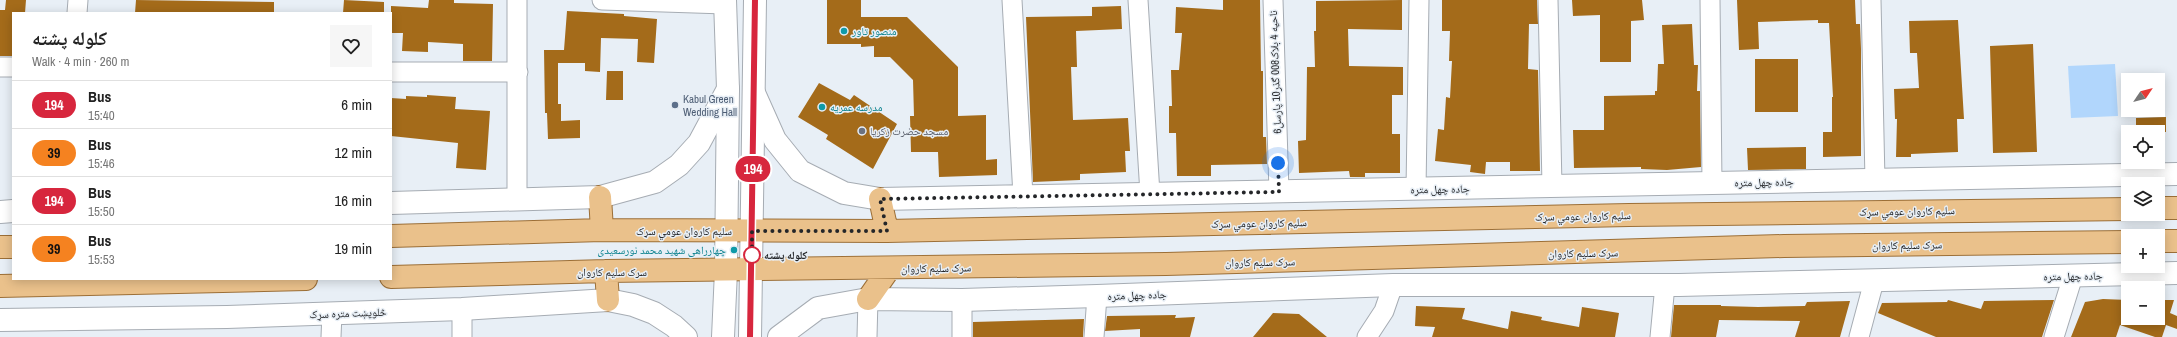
<!DOCTYPE html>
<meta charset="utf-8">
<style>
:root{--surface:#fff;--page:#f6f6f6;--text:#222;--muted:#767676;--line:#e0e0e0}
body{margin:0;font-family:"Archivo Narrow","Noto Naskh Arabic",sans-serif;background:var(--page);color:var(--text);height:100vh;display:flex;flex-direction:column;font-size:15px;white-space:nowrap}
*{box-sizing:border-box;margin:0}
p{font-size:13px;color:var(--muted)}
.icon{flex:none;width:22px;height:22px;fill:none;stroke:currentColor;stroke-width:2;stroke-linecap:round;stroke-linejoin:round}
.map{position:relative;flex:1;overflow:hidden}
.details{position:absolute;left:12px;top:12px;width:380px;height:268px;display:flex;flex-direction:column;background:var(--surface);border-radius:0px;box-shadow:0 2px 10px #0003}
.details>*{flex:none}
.badge{padding:0 8px;border-radius:13px;font-size:14px;line-height:26px}
.needle{width:26px;rotate:55deg}
.tools{position:absolute;left:2121px;top:73px;display:grid;gap:8px}
.tools a{display:grid;place-items:center;width:44px;height:44px;border-radius:0px;background:var(--surface);box-shadow:0 2px 10px #0003;font-size:20px}
.you{position:absolute;width:20px;height:20px;margin:-10px;border:3px solid #fff;border-radius:50%;background:#1a73e8;box-shadow:0 0 0 6px #1a73e833}
.map>.badge{position:absolute;translate:-50% -50%;box-shadow:0 0 0 2px #fff}
.round{display:grid;place-items:center;flex:none;width:42px;height:42px;border-radius:0px;background:var(--page)}
.head{display:flex;align-items:center;justify-content:space-between;height:68px;padding:0 20px}
h1{font-size:19px;font-weight:700;line-height:30px}
ul{padding:0;list-style:none}
li{display:flex;align-items:center;gap:12px;height:48px;padding:0 20px;border-top:1px solid var(--line)}
li div{flex:1}
li b{display:block;font-size:15px}
li em{font-style:normal}
li .badge{min-width:44px;font-weight:700;text-align:center}
.map>svg:first-child{display:block}
</style>
<div class="map">
<svg width="2177" height="337" viewBox="0 0 2177 337">
<rect width="100%" height="100%" fill="#e8eff6"/>
<path fill="#b1d6fc" d="M2115,64L2118,116L2071,118L2068,66Z"/>
<path fill="#a46b1a" d="M6,0H26L25,13H13V56H0V10H5Z
M136,0L274,2V13H135Z
M344,0L384,2V13H343Z
M429,0H454V3L493,4L492,61H463V44L428,42V52L402,51L403,33H391V6L428,8Z
M827,0H861V17H907L958,67V116L986,115V160L997,159V175L939,177L938,152H911L910,116H914L913,80L890,57H874V46L861,47V44H827Z
M1223,0H1260L1261,71H1263V137H1266L1267,164L1211,165V176H1177L1176,133H1169V106H1172L1171,70H1179L1182,33H1175L1176,7L1223,10Z
M1402,0V30L1348,29L1349,66L1403,67V95H1392V134H1400V173H1365V177H1350L1349,171L1299,173L1298,141L1306,140L1307,67H1315L1314,31H1316V1Z
M1442,0H1537L1538,24H1529L1528,69L1538,70L1540,171H1510V162H1486L1485,174L1470,172L1471,165L1435,161L1438,129L1444,130L1446,97L1450,98L1452,61H1449L1450,31H1442Z
M1572,0H1642L1644,20L1631,21V62H1600V15L1573,16Z
M1737,0H1855L1856,24H1860L1861,49V156L1823,157V132H1832V97H1833L1829,23H1818V20L1758,22L1759,49L1739,50Z
M1121,6L1122,29L1076,31L1077,67H1071L1073,120L1128,118L1130,151H1125L1126,172L1080,174V180L1033,182L1026,17L1092,16V7Z
M567,11L624,14V16L657,19L654,63L637,62L638,39L601,38L600,72L585,71V63H558V104H561V121L580,120V138L548,139L547,113H545L544,50H564Z
M1958,20L1964,119H1957L1958,152L1911,154V157H1896L1897,119H1895L1894,89L1919,88L1917,53H1910L1909,21Z
M1692,24L1694,65H1698L1697,91H1700L1701,167L1667,170L1641,169V167L1574,168L1573,130H1604V96L1655,95V91H1657L1658,64H1664L1662,25Z
M2033,44L2037,152L1993,153L1990,46Z
M1755,59H1798V112H1755Z
M607,71H623V100H606Z
M819,83L850,100L854,95L897,124L873,169L826,139L828,135L798,117Z
M427,95L456,97L455,109L490,111L486,170L456,168L458,143L391,136V98L406,99V96L427,97Z
M2166,117V132H2136V118Z
M1806,147V169L1748,170L1747,148Z
M2103,299L2128,300V318H2158V300H2174L2170,313L2177,316V329L2166,325L2162,337H2155L2120,325L2116,337H2071L2085,302Z
M1948,300L1981,309L1984,301L2054,300L2042,337H1936L1878,313L1882,303L1947,302Z
M1850,301L1840,337H1795L1800,321L1719,320L1716,337H1671L1674,305H1721V306L1758,307L1805,306L1807,302Z
M1416,306L1465,308L1462,319L1508,329L1511,311L1542,317L1541,320L1579,327L1582,307L1619,313L1615,337H1432L1435,327L1415,326Z
M1273,313L1299,314L1327,337H1253Z
M1176,315L1175,318L1195,317L1190,337H1140V329L1105,331L1107,316Z
M1084,319L1083,337H973V322Z"/>
<g fill="none" stroke-linecap="round" stroke-linejoin="round">
<g stroke="#a6acb3" stroke-width="21">
<path id="minor" d="M517,0V200
M602,0L725,4
M1012,0L1023,196
M1138,0L1150,194
M1273,0L1279,192
M1548,0L1552,186
M1710,0L1712,183
M1871,0L1875,180
M77,13L78,0
M0,67H13
M391,72H518
M1416,189L1419,0
M962,300V337
M462,309V337
M331,337L332,313
M867,337L868,299
M1094,337L1097,296
M1367,337L1384,311L1393,285
M1660,337L1665,285
M1859,337L1874,281
M2054,337L2073,276"/>
</g>
<g stroke="#a6acb3" stroke-width="24">
<path id="tertiary" d="M754,93L775,140L800,171L844,193L880,199L2177,174
M391,203L600,197L655,182L679,165L699,143L728,89
M0,212L13,211
M0,320L227,317L462,309L608,300L633,305L654,313L674,326L686,337
M779,337L818,308L868,299L962,300L1097,296L1393,285H1679L2177,273"/>
</g>
<g stroke="#a6acb3" stroke-width="24">
<path id="secondary" d="M723,337L726,271L728,89L725,0
M750,337L755,0"/>
</g>
<g stroke="#9c6f37" stroke-width="24">
<path id="primary" d="M600,197L602,230
M880,199L887,231
M2158,208H2177
M391,236L602,230L887,231L1629,215L2128,209
M2158,241H2177
M0,247H13
M606,271L608,300
M391,277L606,271L1166,264L1784,246L2128,242
M0,286L306,279
M868,299L889,269"/>
</g>
<use href="#minor" stroke="#fff" stroke-width="19"/>
<use href="#tertiary" stroke="#fff" stroke-width="22"/>
<use href="#secondary" stroke="#fff" stroke-width="22"/>
<use href="#primary" stroke="#eac18b" stroke-width="22"/>
</g>
<g fill="none" stroke-linecap="round" stroke-linejoin="round">
<g stroke="#fff" stroke-width="9">
<path id="line" d="M750,337L755,0"/>
</g>
<use href="#line" stroke="#d7263d" stroke-width="6"/>
<path stroke="#242629" stroke-width="4" stroke-dasharray="0 7.2" d="M752,255V258V231H887L880,199L1279,192L1278,163"/>
</g>
<g fill="#0f9aa8" stroke="#e8eff6" stroke-width="1.5">
<circle cx="844" cy="31" r="4"/>
<circle cx="822" cy="107" r="4"/>
<circle cx="734" cy="250" r="4"/>
</g>
<circle fill="#5c6f8a" stroke="#e8eff6" stroke-width="1.5" cx="675" cy="105" r="4"/>
<circle fill="#6b7280" stroke="#e8eff6" stroke-width="1.5" cx="862" cy="131" r="4"/>
<circle fill="#fff" stroke="#d7263d" stroke-width="2" cx="752" cy="255" r="8"/>
<g text-anchor="middle" stroke-width="3" stroke-linejoin="round" paint-order="stroke">
<g font-size="11" fill="#0d838f" stroke="#e8eff6" text-anchor="start">
<text x="852" y="35">منصور تاور</text>
<text x="830" y="111">مدرسه عمریه</text>
<text x="726" y="254" text-anchor="end">چهارراهی شهید محمد نورسعیدی</text>
</g>
<g font-size="11" fill="#242629" stroke="#e8eff6">
<text transform="translate(1275 72) rotate(-92)" y="4">ناحیه 4 بلاک008 گذر10 پارسل6</text>
<text transform="translate(1764 182) rotate(-1)" y="4">جاده چهل متره</text>
<text transform="translate(1440 189) rotate(-1)" y="4">جاده چهل متره</text>
<text transform="translate(1907 211) rotate(-1)" y="4">سلیم کاروان عومي سړک</text>
<text transform="translate(1583 216) rotate(-1)" y="4">سلیم کاروان عومي سړک</text>
<text transform="translate(1259 223) rotate(-1)" y="4">سلیم کاروان عومي سړک</text>
<text x="684" y="235">سلیم کاروان عومي سړک</text>
<text transform="translate(1907 245) rotate(-1)" y="4">سرک سلیم کاروان</text>
<text transform="translate(1583 253) rotate(-1)" y="4">سرک سلیم کاروان</text>
<text transform="translate(1260 262) rotate(-1)" y="4">سرک سلیم کاروان</text>
<text transform="translate(936 268) rotate(-1)" y="4">سرک سلیم کاروان</text>
<text x="612" y="276">سرک سلیم کاروان</text>
<text transform="translate(2073 276) rotate(-1)" y="4">جاده چهل متره</text>
<text transform="translate(1137 295) rotate(-2)" y="4">جاده چهل متره</text>
<text transform="translate(348 313) rotate(-2)" y="4">څلویښت متره سړک</text>
</g>
<g font-size="11" fill="#4e5e75" stroke="#e8eff6" text-anchor="start">
<text x="683" y="103">Kabul Green<tspan x="683" dy="13">Wedding Hall</tspan></text>
</g>
<g font-size="11" fill="#5b616d" stroke="#e8eff6" text-anchor="start">
<text x="870" y="135">مسجد حضرت زکریا</text>
</g>
<g font-size="11" font-weight="bold" fill="#242629" stroke="#e8eff6" text-anchor="start">
<text x="764" y="259">کلوله پشته</text>
</g>
</g>
</svg>
<div class="tools">
<a><svg class="needle" viewBox="-14 -14 28 28"><path d="M0-13l5 13h-10z" fill="#e53935"/><path d="M0 13l5-13h-10z" fill="#767676"/></svg></a>
<a><svg class="icon" aria-label="locate" viewBox="0 0 24 24"><circle cx="12" cy="12" r="6"/><path d="M12 2v4M12 18v4M2 12h4M18 12h4"/></svg></a>
<a><svg class="icon" aria-label="layers" viewBox="0 0 24 24"><path d="M12 4l9 5-9 5-9-5zM3 14l9 5 9-5"/></svg></a>
<a>+</a>
<a>−</a>
</div>
<div class="you" style="left:1278px;top:163px"></div>
<b class="badge" style="left:753px;top:169px;background:#d7263d;color:#fff">194</b>
<section class="details">
<div class="head"><div><h1>کلوله پشته</h1><p>Walk · 4 min · 260 m</p></div><a class="round"><svg class="icon" aria-label="heart" viewBox="0 0 24 24"><path d="M12 20l-8-8c-3-5 5-10 8-4 3-6 11-1 8 4z"/></svg></a></div>
<ul>
<li><span class="badge" style="background:#d7263d;color:#fff">194</span><div><b>Bus</b><p>15:40</p></div><em>6 min</em></li>
<li><span class="badge" style="background:#f58220;color:#111">39</span><div><b>Bus</b><p>15:46</p></div><em>12 min</em></li>
<li><span class="badge" style="background:#d7263d;color:#fff">194</span><div><b>Bus</b><p>15:50</p></div><em>16 min</em></li>
<li><span class="badge" style="background:#f58220;color:#111">39</span><div><b>Bus</b><p>15:53</p></div><em>19 min</em></li>
</ul>
</section>
</div>
